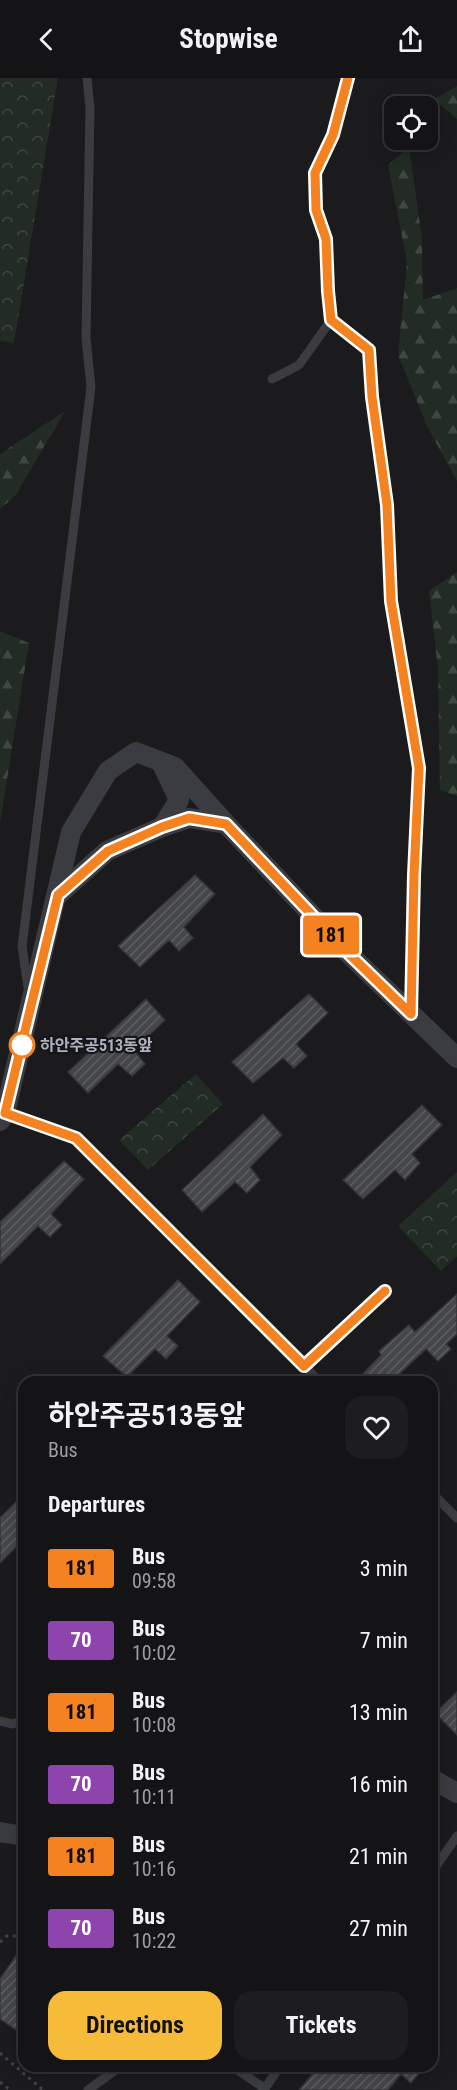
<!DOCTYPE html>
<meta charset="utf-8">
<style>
:root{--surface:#141416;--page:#1d1d1f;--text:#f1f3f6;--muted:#9d9ea1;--line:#333335;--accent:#f6bc39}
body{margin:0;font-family:"Roboto Condensed","Noto Sans KR",sans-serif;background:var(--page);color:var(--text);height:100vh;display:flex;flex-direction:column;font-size:22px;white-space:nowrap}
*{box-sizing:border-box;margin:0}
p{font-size:20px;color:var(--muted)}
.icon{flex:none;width:33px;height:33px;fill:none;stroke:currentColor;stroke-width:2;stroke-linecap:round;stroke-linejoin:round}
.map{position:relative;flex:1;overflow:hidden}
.drawer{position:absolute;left:18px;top:1298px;width:420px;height:696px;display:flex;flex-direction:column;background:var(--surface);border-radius:18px;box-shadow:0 3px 15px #0003,0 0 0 2px var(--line)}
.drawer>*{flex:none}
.badge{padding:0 12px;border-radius:4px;font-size:21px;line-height:39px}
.buttons{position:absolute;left:384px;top:18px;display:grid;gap:12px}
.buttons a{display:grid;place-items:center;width:54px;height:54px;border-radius:12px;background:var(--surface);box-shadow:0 3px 15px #0003,0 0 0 2px var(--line);font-size:30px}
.map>.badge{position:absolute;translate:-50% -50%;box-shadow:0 0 0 3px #fff}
h2{padding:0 30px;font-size:22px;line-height:54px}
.round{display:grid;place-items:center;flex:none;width:63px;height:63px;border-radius:18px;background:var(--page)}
.headline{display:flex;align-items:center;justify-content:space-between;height:102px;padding:0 30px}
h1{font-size:28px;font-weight:700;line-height:45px}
.button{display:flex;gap:12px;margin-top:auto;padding:12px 30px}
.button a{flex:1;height:69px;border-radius:18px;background:var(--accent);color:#111;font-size:24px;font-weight:700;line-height:69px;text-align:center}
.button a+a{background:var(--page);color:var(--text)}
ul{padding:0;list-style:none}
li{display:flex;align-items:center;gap:18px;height:72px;padding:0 30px}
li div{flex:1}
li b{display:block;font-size:22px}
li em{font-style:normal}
li .badge{min-width:66px;font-weight:700;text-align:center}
header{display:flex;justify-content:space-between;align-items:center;height:78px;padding:0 30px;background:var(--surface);font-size:27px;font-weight:700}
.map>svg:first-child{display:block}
</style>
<header><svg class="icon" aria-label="back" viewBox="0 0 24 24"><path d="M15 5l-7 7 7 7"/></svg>Stopwise<svg class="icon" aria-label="share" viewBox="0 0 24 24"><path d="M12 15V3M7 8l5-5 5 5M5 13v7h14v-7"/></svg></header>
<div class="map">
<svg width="457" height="2012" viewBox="0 0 457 2012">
<defs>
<pattern id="forest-firs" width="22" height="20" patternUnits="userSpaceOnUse" patternTransform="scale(1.5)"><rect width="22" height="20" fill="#222b24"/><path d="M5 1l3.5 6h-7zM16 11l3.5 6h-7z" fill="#3f4742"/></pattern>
<pattern id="park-crowns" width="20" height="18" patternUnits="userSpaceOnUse" patternTransform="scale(1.5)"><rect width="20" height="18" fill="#222b24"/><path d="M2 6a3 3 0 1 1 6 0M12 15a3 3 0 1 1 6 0" fill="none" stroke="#3f4742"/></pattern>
<pattern id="building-hatch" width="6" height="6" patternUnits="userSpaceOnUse" patternTransform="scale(1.5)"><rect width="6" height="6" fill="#45464a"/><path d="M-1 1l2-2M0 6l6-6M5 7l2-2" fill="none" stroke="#5d5e62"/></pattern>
</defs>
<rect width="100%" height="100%" fill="#1b1b1d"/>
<path fill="url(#forest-firs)" d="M457,8V41L434,21Z
M409,69L422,160L423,222L457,210V403L428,350L398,277L407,184L388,87Z
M65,333L16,417L0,431V376Z
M457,494V718L440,712L438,591L429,513Z
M0,553L29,565L0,745Z"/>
<path fill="url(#park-crowns)" d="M0,0H58L14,265L0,263Z
M196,996L223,1026L148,1092L119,1062Z
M457,1094V1178L441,1193L398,1148Z"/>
<path fill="url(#building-hatch)" stroke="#353539" stroke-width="1.5" d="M195,797L215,816L184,849L193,860L179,873L169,862L140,889L118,868Z
M309,916L328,935L296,966L307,978L294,990L283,980L253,1005L232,984Z
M146,921L165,942L134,972L145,986L132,998L118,986L88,1015L68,994Z
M422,1027L442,1047L412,1076L420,1085L405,1102L395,1092L363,1121L343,1102Z
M263,1036L282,1057L250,1089L260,1102L247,1115L235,1104L202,1134L182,1112Z
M64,1083L84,1101L51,1136L62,1147L50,1159L38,1148L0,1186V1144Z
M178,1202L200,1224L167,1258L178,1268L166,1281L155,1271L127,1299L103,1278Z
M457,1216V1256L446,1266L451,1271L438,1283L426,1271L391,1304H355L381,1277L379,1273L409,1247L415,1254Z
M24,1416V1461L0,1485V1440Z
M457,1614V1657L435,1635Z
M24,1866V1957L0,1941V1901Z
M319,1988H425L411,2005L401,1996L388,2012H299Z"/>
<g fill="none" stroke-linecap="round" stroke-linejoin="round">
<path stroke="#414349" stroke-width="3" stroke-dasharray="3 4.5" stroke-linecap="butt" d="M0,1864L7,1858H24
M0,1975L43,2012
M0,2004L10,2012"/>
<path stroke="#3b3c42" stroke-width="9" d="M331,242L328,213L326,161L316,132L314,95L333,57L348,0
M272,301L299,287L331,242L369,272L372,319L387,427L391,523L419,691L411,933
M28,909L22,869L91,309L86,260L90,30L87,0
M5,1035L76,1060L320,1304
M304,1288L385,1213
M432,1415L457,1440
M0,1643L13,1646L24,1641
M432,1794L457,1758
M232,1988L264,2010
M88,2012L121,1988
M264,2012L280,1988"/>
<path stroke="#3b3c42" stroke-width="20" d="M161,684L179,722L162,749
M58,817L107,773L162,749L189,740L226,746
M0,1043L5,1035L71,754L108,693L136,674L175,689L226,746L347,874L457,980
M432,1701L457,1715
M0,1754L24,1758"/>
</g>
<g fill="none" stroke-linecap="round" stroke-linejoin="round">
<g stroke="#fff" stroke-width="14">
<path id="line" d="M348,0L333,57L315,95L316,132L326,161L328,213L331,242L369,272L372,319L387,427L391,523L419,690L414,797L411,936L347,874L226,746L189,740L162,749L108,773L58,817L5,1035L76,1060L304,1288L385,1213"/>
</g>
<use href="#line" stroke="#f58220" stroke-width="9"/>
</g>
<circle fill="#fff" stroke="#f58220" stroke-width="3" cx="22" cy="967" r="12"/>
<g text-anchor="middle" stroke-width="4.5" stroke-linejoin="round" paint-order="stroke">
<g font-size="16" font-weight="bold" fill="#adb1bd" stroke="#161518" text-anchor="start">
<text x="40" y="973">하안주공513동앞</text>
</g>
</g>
</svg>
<div class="buttons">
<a><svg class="icon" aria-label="locate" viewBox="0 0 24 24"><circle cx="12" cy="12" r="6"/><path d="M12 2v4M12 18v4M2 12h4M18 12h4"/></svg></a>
</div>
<b class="badge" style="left:331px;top:857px;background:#f58220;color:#111">181</b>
<section class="drawer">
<div class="headline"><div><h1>하안주공513동앞</h1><p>Bus</p></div><a class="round"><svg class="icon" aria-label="heart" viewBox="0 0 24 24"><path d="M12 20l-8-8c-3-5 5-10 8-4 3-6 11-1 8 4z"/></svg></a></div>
<h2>Departures</h2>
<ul>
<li><span class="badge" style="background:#f58220;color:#111">181</span><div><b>Bus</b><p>09:58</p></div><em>3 min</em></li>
<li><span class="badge" style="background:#8e44ad;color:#fff">70</span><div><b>Bus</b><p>10:02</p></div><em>7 min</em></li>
<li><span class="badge" style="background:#f58220;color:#111">181</span><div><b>Bus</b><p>10:08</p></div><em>13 min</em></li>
<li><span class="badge" style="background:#8e44ad;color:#fff">70</span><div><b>Bus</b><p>10:11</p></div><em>16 min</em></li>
<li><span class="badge" style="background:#f58220;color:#111">181</span><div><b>Bus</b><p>10:16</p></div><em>21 min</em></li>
<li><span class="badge" style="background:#8e44ad;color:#fff">70</span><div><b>Bus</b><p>10:22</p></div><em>27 min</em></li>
</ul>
<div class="button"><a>Directions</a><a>Tickets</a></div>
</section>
</div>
